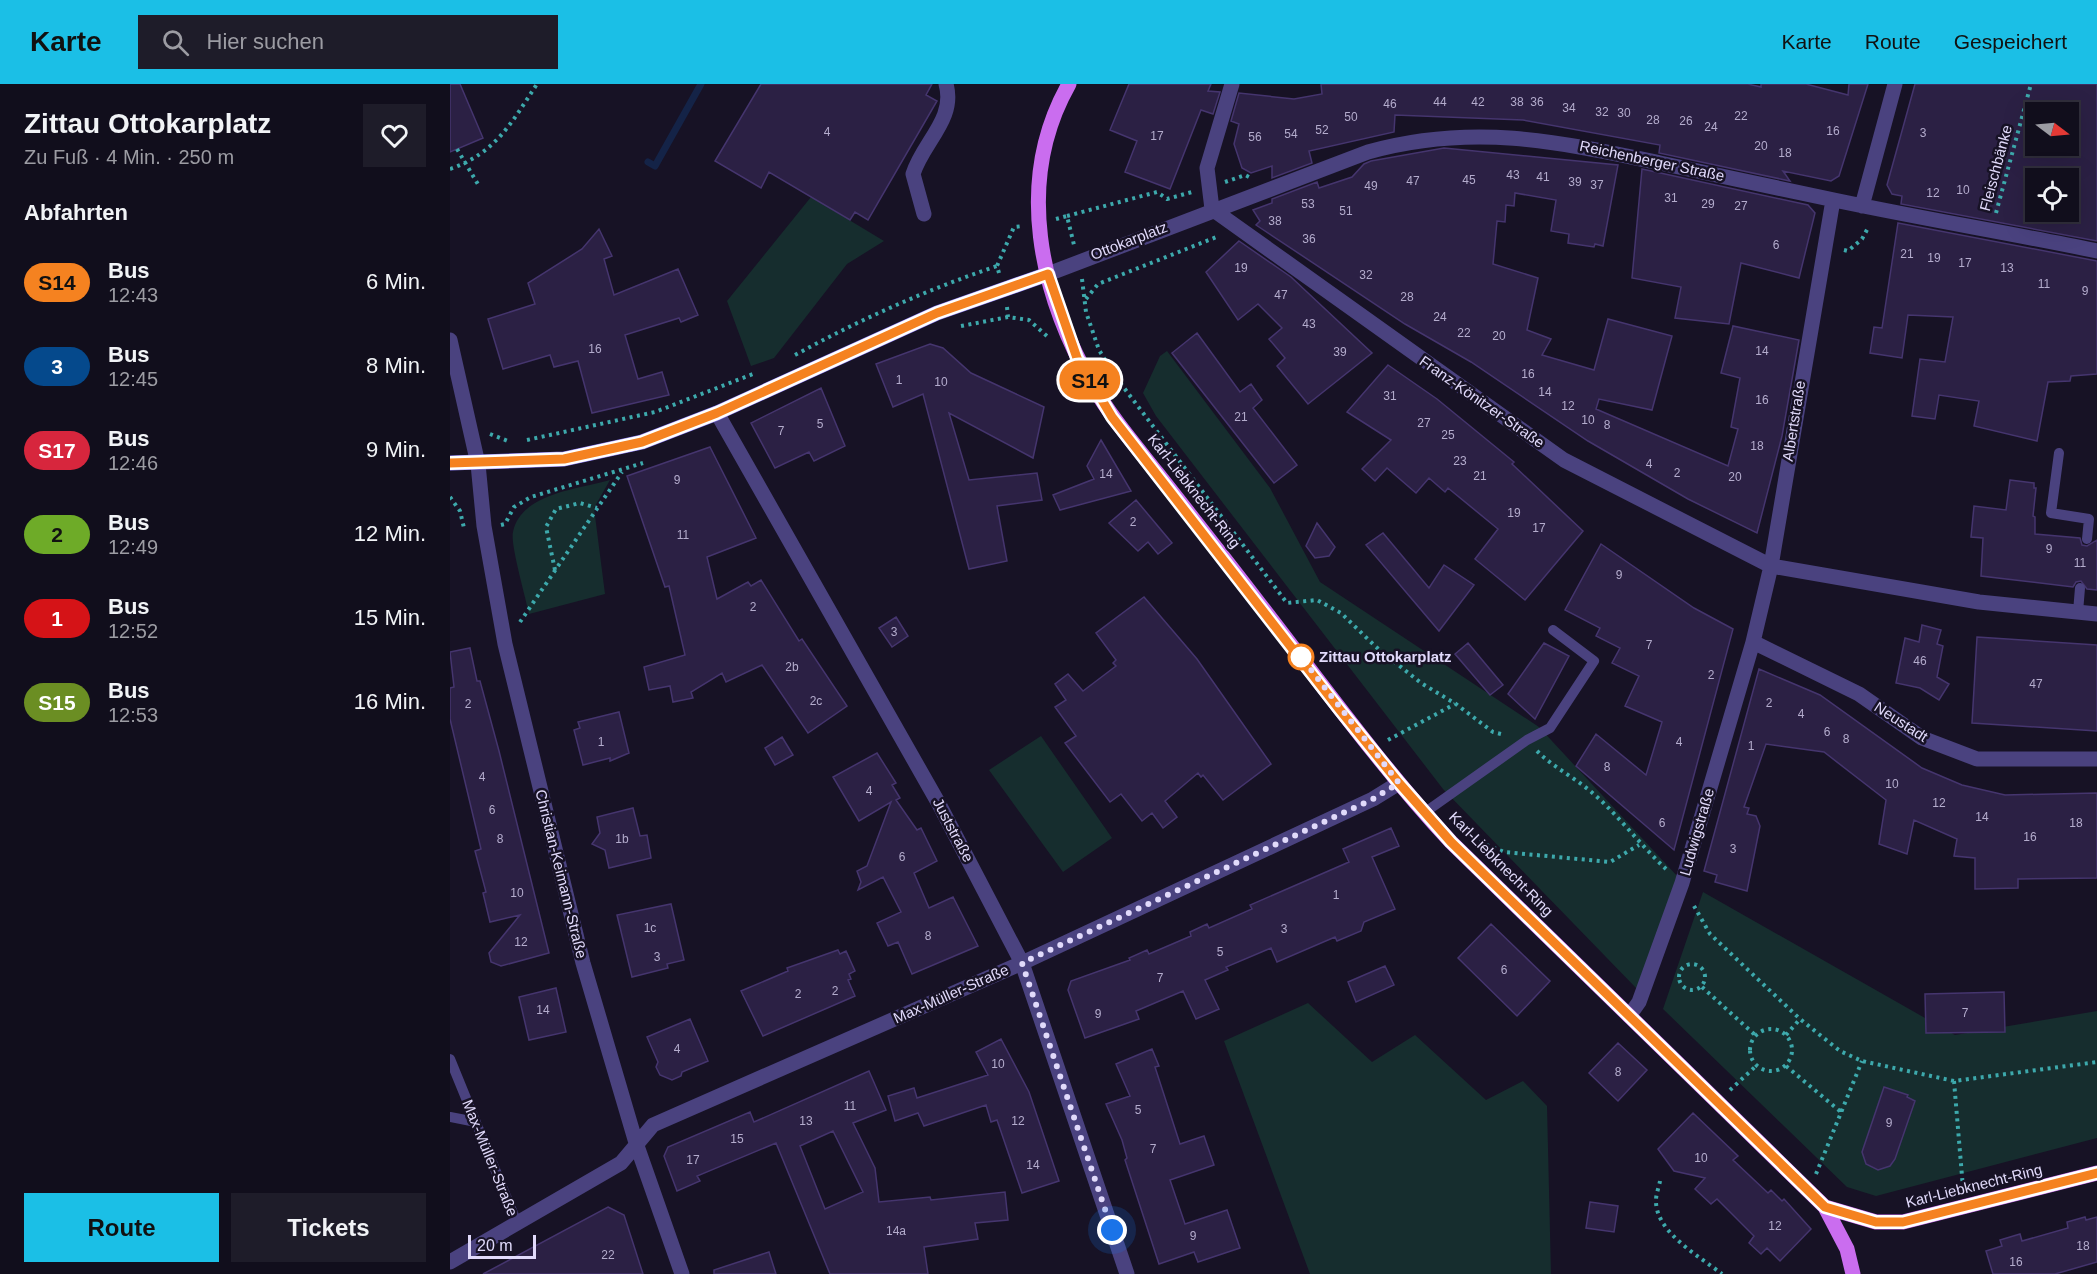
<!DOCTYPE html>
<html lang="de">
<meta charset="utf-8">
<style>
:root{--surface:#110e1c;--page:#1e1c29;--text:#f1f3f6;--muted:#9c9ca3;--line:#302e3b;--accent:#1bbfe6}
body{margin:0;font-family:Helvetica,sans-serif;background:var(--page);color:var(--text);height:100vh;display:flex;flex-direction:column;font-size:22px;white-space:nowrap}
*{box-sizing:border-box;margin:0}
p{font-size:20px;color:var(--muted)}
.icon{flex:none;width:33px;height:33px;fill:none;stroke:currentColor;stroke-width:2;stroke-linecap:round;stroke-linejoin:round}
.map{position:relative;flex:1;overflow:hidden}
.panel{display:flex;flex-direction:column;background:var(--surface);width:450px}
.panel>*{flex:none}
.badge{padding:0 12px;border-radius:20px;font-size:21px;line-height:39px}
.needle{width:39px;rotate:106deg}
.buttons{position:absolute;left:1575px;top:18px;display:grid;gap:12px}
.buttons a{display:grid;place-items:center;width:54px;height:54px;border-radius:0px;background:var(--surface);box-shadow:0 6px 24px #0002,0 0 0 2px var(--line);font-size:30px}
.scale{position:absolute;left:18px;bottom:15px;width:68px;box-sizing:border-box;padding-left:6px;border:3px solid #e1dafb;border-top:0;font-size:16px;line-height:21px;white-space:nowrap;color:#e1dafb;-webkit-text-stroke:4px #171225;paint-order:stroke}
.you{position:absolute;width:30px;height:30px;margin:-15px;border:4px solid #fff;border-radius:50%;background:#1a73e8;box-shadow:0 0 0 9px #1a73e833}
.map>.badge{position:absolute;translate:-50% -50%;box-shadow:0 0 0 3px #fff}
h2{padding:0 24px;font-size:22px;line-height:54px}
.round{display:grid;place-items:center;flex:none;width:63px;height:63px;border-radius:0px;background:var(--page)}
.head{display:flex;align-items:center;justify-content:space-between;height:102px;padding:0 24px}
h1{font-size:28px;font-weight:800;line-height:45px}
.button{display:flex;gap:12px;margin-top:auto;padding:12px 24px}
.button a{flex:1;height:69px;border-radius:0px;background:var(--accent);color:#111;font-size:24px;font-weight:800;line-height:69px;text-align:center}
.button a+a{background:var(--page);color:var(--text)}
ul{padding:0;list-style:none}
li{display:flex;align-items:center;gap:18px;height:84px;padding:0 24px}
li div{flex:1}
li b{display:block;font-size:22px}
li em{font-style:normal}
li .badge{min-width:66px;font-weight:700;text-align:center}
header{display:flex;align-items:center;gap:36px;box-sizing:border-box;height:84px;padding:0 30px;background:var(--accent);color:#111}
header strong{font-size:28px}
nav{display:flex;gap:33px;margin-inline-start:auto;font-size:21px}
.search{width:420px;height:54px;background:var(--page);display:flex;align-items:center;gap:15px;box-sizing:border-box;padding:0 21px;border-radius:0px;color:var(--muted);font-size:22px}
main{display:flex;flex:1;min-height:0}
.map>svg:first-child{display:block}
</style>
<header>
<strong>Karte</strong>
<div class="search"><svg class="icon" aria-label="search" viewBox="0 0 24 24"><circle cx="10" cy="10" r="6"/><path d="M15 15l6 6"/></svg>Hier suchen</div>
<nav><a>Karte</a><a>Route</a><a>Gespeichert</a></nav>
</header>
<main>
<section class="panel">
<div class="head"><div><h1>Zittau Ottokarplatz</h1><p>Zu Fuß · 4 Min. · 250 m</p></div><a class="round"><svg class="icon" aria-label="heart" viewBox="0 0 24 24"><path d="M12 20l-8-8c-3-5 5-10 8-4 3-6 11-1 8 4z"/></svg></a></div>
<h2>Abfahrten</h2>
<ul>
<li><span class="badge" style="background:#f58220;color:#111">S14</span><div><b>Bus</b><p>12:43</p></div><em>6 Min.</em></li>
<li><span class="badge" style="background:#05498c;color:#fff">3</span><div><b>Bus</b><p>12:45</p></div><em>8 Min.</em></li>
<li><span class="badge" style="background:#d7263d;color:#fff">S17</span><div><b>Bus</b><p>12:46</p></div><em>9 Min.</em></li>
<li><span class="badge" style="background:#6eab28;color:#111">2</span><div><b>Bus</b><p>12:49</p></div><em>12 Min.</em></li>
<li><span class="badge" style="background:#d51317;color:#fff">1</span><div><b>Bus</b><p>12:52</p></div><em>15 Min.</em></li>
<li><span class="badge" style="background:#6b8e23;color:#fff">S15</span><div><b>Bus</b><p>12:53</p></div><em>16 Min.</em></li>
</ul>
<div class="button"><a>Route</a><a>Tickets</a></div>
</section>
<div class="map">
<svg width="1647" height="1190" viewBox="0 0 1647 1190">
<rect width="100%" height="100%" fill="#171225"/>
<path fill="#162d2e" d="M361,113L434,157L397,180L324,274L301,282L277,217Z
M717,267L820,404L870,498L1089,643L1228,793L1188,906L993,705L706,332L693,309L710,272Z
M160,396L144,424L155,510L79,530C76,514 60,460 63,448C71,409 129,405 160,396Z
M591,652L662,754L613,788L539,686Z
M1253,808L1505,951L1647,927V1054L1426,1112L1397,1103L1213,925Z
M858,919L922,978L965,951L1036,1016L1073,997L1097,1022L1101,1190H860L774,957Z"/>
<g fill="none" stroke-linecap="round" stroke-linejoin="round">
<path stroke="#142347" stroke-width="7" d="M198,78L205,82L251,0"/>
</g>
<path fill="#2b2044" stroke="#45356e" stroke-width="1.5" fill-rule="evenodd" d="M0,0H10L33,54L0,68Z
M311,0H482L476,11L487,17L418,136L405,128L400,136L319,88L311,104L265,77Z
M679,0H761L758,7L770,8L763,30L751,26L720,105L675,88L687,57L660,46Z
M871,0H1298L1311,3V0H1356L1398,11L1399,0H1418L1389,92L1381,97L1333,87L1340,97L1209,69L1210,61L1073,36L945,31L944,48L859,67L862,79L822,94V82L801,89L792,84L784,60L789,40L781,37L789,9L844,15L872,10Z
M1465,0H1647V157L1451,120L1452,112L1442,110L1437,101ZM1586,28H1618V62H1586ZM1586,94H1618V128H1586Z
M994,64L1168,81L1153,162L1145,160L1144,163L1118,159L1119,150L1101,147L1106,116L1065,109L1064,122L1056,121L1055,138L1047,137L1043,180L1088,194L1077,246L1101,255L1092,271L1144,286L1158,235L1222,252L1202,326L1149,315L1146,325L1278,382L1288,345L1281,343L1290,294L1271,289L1283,242L1349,256L1332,352L1307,449L1238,415L1138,357L1021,278L955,240L806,141L810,137L803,126L822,119V115L867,98L869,104L902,93L914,80L921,77Z
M1192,85L1358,121L1365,129L1349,194L1291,179L1279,240L1225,234L1231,203L1182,194Z
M1448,139L1647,177V290L1621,292L1620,297L1598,298L1587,357L1524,342L1529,317L1489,311L1485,335L1462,332L1470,275L1495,278L1503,233L1458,231L1452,274L1420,269L1424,243L1432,244Z
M149,145L162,172L154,175L164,211L228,185L248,231L231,238L229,234L175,251L188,295L212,288L219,311L142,329L128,277L104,283L100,271L53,285L38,235L85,220L78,199L132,165Z
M789,157L841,193L922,269L858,320L827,282L835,274L819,255L832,244L808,220L788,236L756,188Z
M747,249L790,308L801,300L812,316L803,324L847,381L824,399L722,269Z
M480,260L493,264L521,289L594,323L583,374L499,329L519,396L587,389L592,416L547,422L557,477L519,485L473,310L443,323L426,280Z
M938,281L987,315L1064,378L1062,380L1133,447L1075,516L1025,475L1048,445L998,404L995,408L979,394L966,409L937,384L925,397L912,385L941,356L897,328Z
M371,304L395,362L364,377L359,368L325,384L301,339Z
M651,356L681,407L610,426L603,411L644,395L637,382Z
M260,363L306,454L257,473L267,515L298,498L301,502L311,496L349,557L352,555L397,622L358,649L312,581L276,598L272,589L241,608L243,614L223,618L220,602L199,606L194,583L235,571L219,502L215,503L177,392Z
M1560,396L1584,399V404H1586L1583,432L1585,433V450L1630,454L1632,461L1637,462L1647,456V506L1637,505L1631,497L1626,498L1623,503L1531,492L1533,454L1521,453L1524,422L1556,426Z
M686,416L722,459L708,470L698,458L688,467L659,439Z
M867,439L885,463L879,472L865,474L856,462Z
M933,449L979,504L994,481L1024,501L989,547L916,461Z
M1151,460L1244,524L1283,545L1224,766L1126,682L1146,650L1196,691L1212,638L1175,622L1189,592L1162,579L1170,564L1146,552L1150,544L1115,526Z
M694,513L747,575L821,680L773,716L753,691L751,693L748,689L715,717L727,733L713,744L702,729L692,737L671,710L660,718L615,659L626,652L605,623L616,616L605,600L618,590L633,607L666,582L663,579L666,576L646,549Z
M446,533L458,552L442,563L429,544Z
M1472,541L1491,546L1487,560L1493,562L1487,593L1499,600L1489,616L1470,604L1446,599L1455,554L1469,558Z
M1527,553L1647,561V647L1522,639Z
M1018,559L1053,601L1040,611L1005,570Z
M1094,559L1119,572L1085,635L1058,610Z
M20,564L27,597H30L49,667L99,869L51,882L41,878L39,869L70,831L40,838L33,809L36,808L25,767L31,765L0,635V604L4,603L0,568Z
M1309,585L1370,611L1472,684L1512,701L1555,711L1647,709V794L1568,795V804L1525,805V774L1504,772L1507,755L1464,736L1457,770L1429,760L1436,716L1374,668L1316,660L1294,723L1299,724L1297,730L1306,732L1310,742L1297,807L1265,798L1267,791L1254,787Z
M169,628L179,669L160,677V674L133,681L124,646L130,644L128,638Z
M332,653L343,671L325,681L315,664Z
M427,669L446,699L442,701L450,714L446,716L467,746L471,744L487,777L464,789L479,824L503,813L528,862L462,890L448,858L438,862L427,839L451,828L433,793L408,806L411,798L407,787L417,782L441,718L409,737L383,693Z
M183,724L190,752L197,751L201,774L159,784L155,766L142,760L150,749L147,733Z
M941,744L949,762L922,773L945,825L914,838L911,847L887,857L885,853L827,878L821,864L776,883L778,886L755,896L769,925L746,935L733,907L686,927L689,935L635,954L618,906L621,897L680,876L679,874L697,866L699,870L741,852L740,848L757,840L759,844L802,825L800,821L899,778L893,765Z
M221,820L234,876L217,880L218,884L182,893L167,831Z
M1041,840L1100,897L1067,932L1008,874Z
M388,866L390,870L396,867L405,887L399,890L401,895L398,896L405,912L313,952L291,907L338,887L337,884Z
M935,882L944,901L906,918L898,898Z
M106,904L116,948L79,956L69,913Z
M1554,908L1555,948L1476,949L1475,910Z
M240,935L258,977L232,988L231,992L222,996L210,991L206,983L208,978L197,953Z
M551,955L579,1008L609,1097L572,1109L547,1036L541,1038L536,1021L474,1042L468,1029L445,1037L438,1012L464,1004L467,1014L538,991L526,968Z
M1168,959L1197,986L1168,1017L1139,989Z
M702,965L709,982L705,983L730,1060L754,1052L764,1081L720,1096L735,1140L777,1126L790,1164L748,1178L744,1168L709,1180L675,1076L677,1074L672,1056L656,1020L680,1012L666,980Z
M419,987L436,1026L403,1039L425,1084L429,1118L480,1113L481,1116L555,1108L558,1136L525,1139L528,1155L474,1163L478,1190H380L326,1059L247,1092L250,1097L227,1107L214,1072L218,1063L300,1028L304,1038ZM383,1047L413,1108L375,1125L350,1062Z
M1434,1003L1458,1011L1457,1013L1465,1017L1445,1075L1440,1082L1428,1086L1416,1080L1412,1068Z
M1243,1029L1288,1072L1283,1076L1318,1109L1321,1106L1332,1117L1334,1115L1361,1145L1330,1177L1317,1164L1311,1170L1299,1159L1304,1152L1267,1115L1261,1120L1245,1105L1255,1094L1224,1087L1208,1065Z
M1140,1118L1168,1122L1164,1148L1136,1144Z
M158,1123L174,1131L193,1190H33Z
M1635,1133L1636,1136L1647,1133V1178L1605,1190H1543L1536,1167L1552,1162L1550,1156L1570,1150L1572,1157L1618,1144L1617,1138Z
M319,1168L326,1190H264V1186Z"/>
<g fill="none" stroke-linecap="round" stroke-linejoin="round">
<path stroke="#3da9ac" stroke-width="4" stroke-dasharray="3 4.5" stroke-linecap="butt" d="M1574,27L1583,29
M1618,38L1630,41
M7,65L29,102
M0,85C46,69 62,38 87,0
M775,98L795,91L799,93
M1546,129L1581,0
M617,132L707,108L717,115L742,108
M606,135L617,132L624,161
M1394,166L1398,167L1412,155L1419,142
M549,189L547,182L564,143L573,142
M632,195L636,228L649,266L665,292L837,519L867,516L891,529L926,563L971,599L1006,620L1043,648L1055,651
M636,215L648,200L769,152
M557,223L558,233
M511,242L558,233L579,236L598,253
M345,271C411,235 476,206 547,182
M40,350L58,357
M77,356L205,328L303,290
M0,413L10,427L14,444
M51,441L55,440L64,423L81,413L193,379
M105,486L96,443L106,425L130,419L147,424
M70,538L172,388
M938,656L1005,620
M1087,667C1103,683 1122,692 1139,706C1166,728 1190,761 1216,785
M1029,758L1054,768L1160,778L1189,761
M1244,822L1260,850L1350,935L1390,967L1412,977L1504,997L1647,978
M1229 893a13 13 0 1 1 26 0a13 13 0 1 1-26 0Z
M1252,903L1305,951
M1300 966a21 21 0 1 1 42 0a21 21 0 1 1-42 0Z
M1336,951L1350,935
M1336,982L1391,1028
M1504,997L1513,1104
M1280,1006L1306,982
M1366,1090L1412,977
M1210,1097C1209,1103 1206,1110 1206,1116C1205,1148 1249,1172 1272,1190"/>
<path stroke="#4a427f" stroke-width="10" d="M1609,369L1601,429L1639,435L1637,455
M1628,528L1630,504
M974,729L1077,656L1100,644L1144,577L1103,546
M0,975L67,1139
M0,1033L26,1038"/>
<path stroke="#4a427f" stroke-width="15" d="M1412,122L1445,0
M762,125L1114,376L1321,482L1529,518L1647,530
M762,125L757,84L782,0
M474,130L463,90C473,58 506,35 496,0
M598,190L918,68C1022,39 1106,57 1210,79C1263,90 1316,102 1370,113C1462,133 1555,148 1647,167
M0,256L28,380L34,442L55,560L133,879L186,1059L232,1190
M267,329L489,720L572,879L677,1190
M1303,558L1409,610L1472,654L1527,675H1647
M1179,932L1189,918L1232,799L1303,558L1321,482L1383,116
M0,1178L171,1079L203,1041L572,879L923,715L949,699"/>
<path stroke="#897bf1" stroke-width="15" d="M0,379L114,375L192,358L267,329L487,229L598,190"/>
<path stroke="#ca6def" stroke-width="15" d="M619,0C564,97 590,210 643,302C661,333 685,361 707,389C741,432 775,475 808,518C871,599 931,683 1001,758L1375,1123L1426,1138H1453L1647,1089
M1375,1123L1397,1165L1403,1190"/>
</g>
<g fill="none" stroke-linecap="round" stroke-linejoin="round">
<g stroke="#fff" stroke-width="14">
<path id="line" d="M0,379L114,375L192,358L267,329L487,229L598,190L627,274L662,333L890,626L949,699L1001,758L1375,1123L1426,1138H1453L1647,1089"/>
</g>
<use href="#line" stroke="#f58220" stroke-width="9"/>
<path stroke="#e1dafb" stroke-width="6" stroke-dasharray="0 10.8" d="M662,1146L572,879L923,715L949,699L851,573"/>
</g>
<circle fill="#fff" stroke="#f58220" stroke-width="3" cx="851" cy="573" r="12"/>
<g text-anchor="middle" stroke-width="5" stroke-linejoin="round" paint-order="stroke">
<g font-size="12" fill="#b4accd">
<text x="990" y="22">44</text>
<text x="1028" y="22">42</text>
<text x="1067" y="22">38</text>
<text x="1087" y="22">36</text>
<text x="940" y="24">46</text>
<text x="1119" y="28">34</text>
<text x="1152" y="32">32</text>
<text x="1174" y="33">30</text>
<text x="1291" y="36">22</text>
<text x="901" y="37">50</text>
<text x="1203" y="40">28</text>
<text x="1236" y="41">26</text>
<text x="1261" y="47">24</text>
<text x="872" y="50">52</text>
<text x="1383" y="51">16</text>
<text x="377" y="52">4</text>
<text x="1473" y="53">3</text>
<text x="841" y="54">54</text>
<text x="707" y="56">17</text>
<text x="805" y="57">56</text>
<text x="1311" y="66">20</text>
<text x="1335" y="73">18</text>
<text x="1063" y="95">43</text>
<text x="1093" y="97">41</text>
<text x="1019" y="100">45</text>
<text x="963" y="101">47</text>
<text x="1125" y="102">39</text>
<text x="1147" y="105">37</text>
<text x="921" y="106">49</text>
<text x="1513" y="110">10</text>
<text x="1483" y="113">12</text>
<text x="1221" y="118">31</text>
<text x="858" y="124">53</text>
<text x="1258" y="124">29</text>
<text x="1291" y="126">27</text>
<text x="896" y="131">51</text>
<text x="825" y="141">38</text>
<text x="859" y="159">36</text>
<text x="1326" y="165">6</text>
<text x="1457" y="174">21</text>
<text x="1484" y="178">19</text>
<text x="1515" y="183">17</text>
<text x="791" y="188">19</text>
<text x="1557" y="188">13</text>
<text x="916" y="195">32</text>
<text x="1594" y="204">11</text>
<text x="1635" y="211">9</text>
<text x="831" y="215">47</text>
<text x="957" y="217">28</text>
<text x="990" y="237">24</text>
<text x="859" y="244">43</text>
<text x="1014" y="253">22</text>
<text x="1049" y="256">20</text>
<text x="145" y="269">16</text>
<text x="1312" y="271">14</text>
<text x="890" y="272">39</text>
<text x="1078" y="294">16</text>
<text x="449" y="300">1</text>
<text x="491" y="302">10</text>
<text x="1095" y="312">14</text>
<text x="940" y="316">31</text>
<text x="1312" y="320">16</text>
<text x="1118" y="326">12</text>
<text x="791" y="337">21</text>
<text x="1138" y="340">10</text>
<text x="974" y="343">27</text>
<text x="370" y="344">5</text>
<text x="1157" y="345">8</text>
<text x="331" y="351">7</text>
<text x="998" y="355">25</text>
<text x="1307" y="366">18</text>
<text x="1010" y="381">23</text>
<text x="1199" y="384">4</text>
<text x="1227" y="393">2</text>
<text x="656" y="394">14</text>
<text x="1030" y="396">21</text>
<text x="1285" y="397">20</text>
<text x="227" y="400">9</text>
<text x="1064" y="433">19</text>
<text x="683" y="442">2</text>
<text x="1089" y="448">17</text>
<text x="233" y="455">11</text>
<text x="1599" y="469">9</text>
<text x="1630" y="483">11</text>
<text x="1169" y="495">9</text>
<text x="303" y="527">2</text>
<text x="444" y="552">3</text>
<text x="1199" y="565">7</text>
<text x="1470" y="581">46</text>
<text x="342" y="587">2b</text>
<text x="1261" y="595">2</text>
<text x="1586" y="604">47</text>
<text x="366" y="621">2c</text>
<text x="1319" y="623">2</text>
<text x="18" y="624">2</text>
<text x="1351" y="634">4</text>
<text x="1377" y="652">6</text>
<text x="1396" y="659">8</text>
<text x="151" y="662">1</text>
<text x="1229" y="662">4</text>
<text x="1301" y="666">1</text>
<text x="1157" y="687">8</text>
<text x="32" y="697">4</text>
<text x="1442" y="704">10</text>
<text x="419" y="711">4</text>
<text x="1489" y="723">12</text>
<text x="42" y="730">6</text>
<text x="1532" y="737">14</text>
<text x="1212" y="743">6</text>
<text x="1626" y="743">18</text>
<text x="1580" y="757">16</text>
<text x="50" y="759">8</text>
<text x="172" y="759">1b</text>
<text x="1283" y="769">3</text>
<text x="452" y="777">6</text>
<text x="67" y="813">10</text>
<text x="886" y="815">1</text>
<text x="200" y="848">1c</text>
<text x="834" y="849">3</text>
<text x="478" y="856">8</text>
<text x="71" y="862">12</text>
<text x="770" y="872">5</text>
<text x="207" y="877">3</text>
<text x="1054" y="890">6</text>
<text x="710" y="898">7</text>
<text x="385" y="911">2</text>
<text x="348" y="914">2</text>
<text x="93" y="930">14</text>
<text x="1515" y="933">7</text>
<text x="648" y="934">9</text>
<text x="227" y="969">4</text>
<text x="548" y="984">10</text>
<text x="1168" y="992">8</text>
<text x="400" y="1026">11</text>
<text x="688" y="1030">5</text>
<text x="356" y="1041">13</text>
<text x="568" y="1041">12</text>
<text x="1439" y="1043">9</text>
<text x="287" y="1059">15</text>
<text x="703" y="1069">7</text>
<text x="1251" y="1078">10</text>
<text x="243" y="1080">17</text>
<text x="583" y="1085">14</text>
<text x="1325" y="1146">12</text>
<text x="446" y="1151">14a</text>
<text x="743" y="1156">9</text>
<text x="1633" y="1166">18</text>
<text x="158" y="1175">22</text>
<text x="1566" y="1182">16</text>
</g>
<g font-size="15" fill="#e1dafb" stroke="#171225">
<text transform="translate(1202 77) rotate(12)" y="5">Reichenberger Straße</text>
<text transform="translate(1546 84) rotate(-75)" y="5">Fleischbänke</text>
<text transform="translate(679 157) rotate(-21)" y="5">Ottokarplatz</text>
<text transform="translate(1032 318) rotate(35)" y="5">Franz-Könitzer-Straße</text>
<text transform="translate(1344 337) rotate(-81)" y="5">Albertstraße</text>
<text transform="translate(744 407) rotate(52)" y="5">Karl-Liebknecht-Ring</text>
<text transform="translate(1451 638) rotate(33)" y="5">Neustadt</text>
<text transform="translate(503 746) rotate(62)" y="5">Juststraße</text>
<text transform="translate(1247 748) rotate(-74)" y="5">Ludwigstraße</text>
<text transform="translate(1051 780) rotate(45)" y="5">Karl-Liebknecht-Ring</text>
<text transform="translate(111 790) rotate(76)" y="5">Christian-Keimann-Straße</text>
<text transform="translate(501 910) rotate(-24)" y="5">Max-Müller-Straße</text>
<text transform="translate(40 1074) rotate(68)" y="5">Max-Müller-Straße</text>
<text transform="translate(1524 1102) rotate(-14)" y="5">Karl-Liebknecht-Ring</text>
</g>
<g font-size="15" font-weight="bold" fill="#e1dafb" stroke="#171225" text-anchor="start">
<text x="869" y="578">Zittau Ottokarplatz</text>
</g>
</g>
</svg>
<div class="buttons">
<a><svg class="needle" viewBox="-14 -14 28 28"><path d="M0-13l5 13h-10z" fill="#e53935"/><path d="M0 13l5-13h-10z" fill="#9c9ca3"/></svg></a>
<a><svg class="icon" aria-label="locate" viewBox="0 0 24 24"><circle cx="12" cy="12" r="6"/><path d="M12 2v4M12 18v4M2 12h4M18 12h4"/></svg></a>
</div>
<div class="scale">20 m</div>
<div class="you" style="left:662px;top:1146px"></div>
<b class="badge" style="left:640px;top:296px;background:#f58220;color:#111">S14</b>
</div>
</main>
